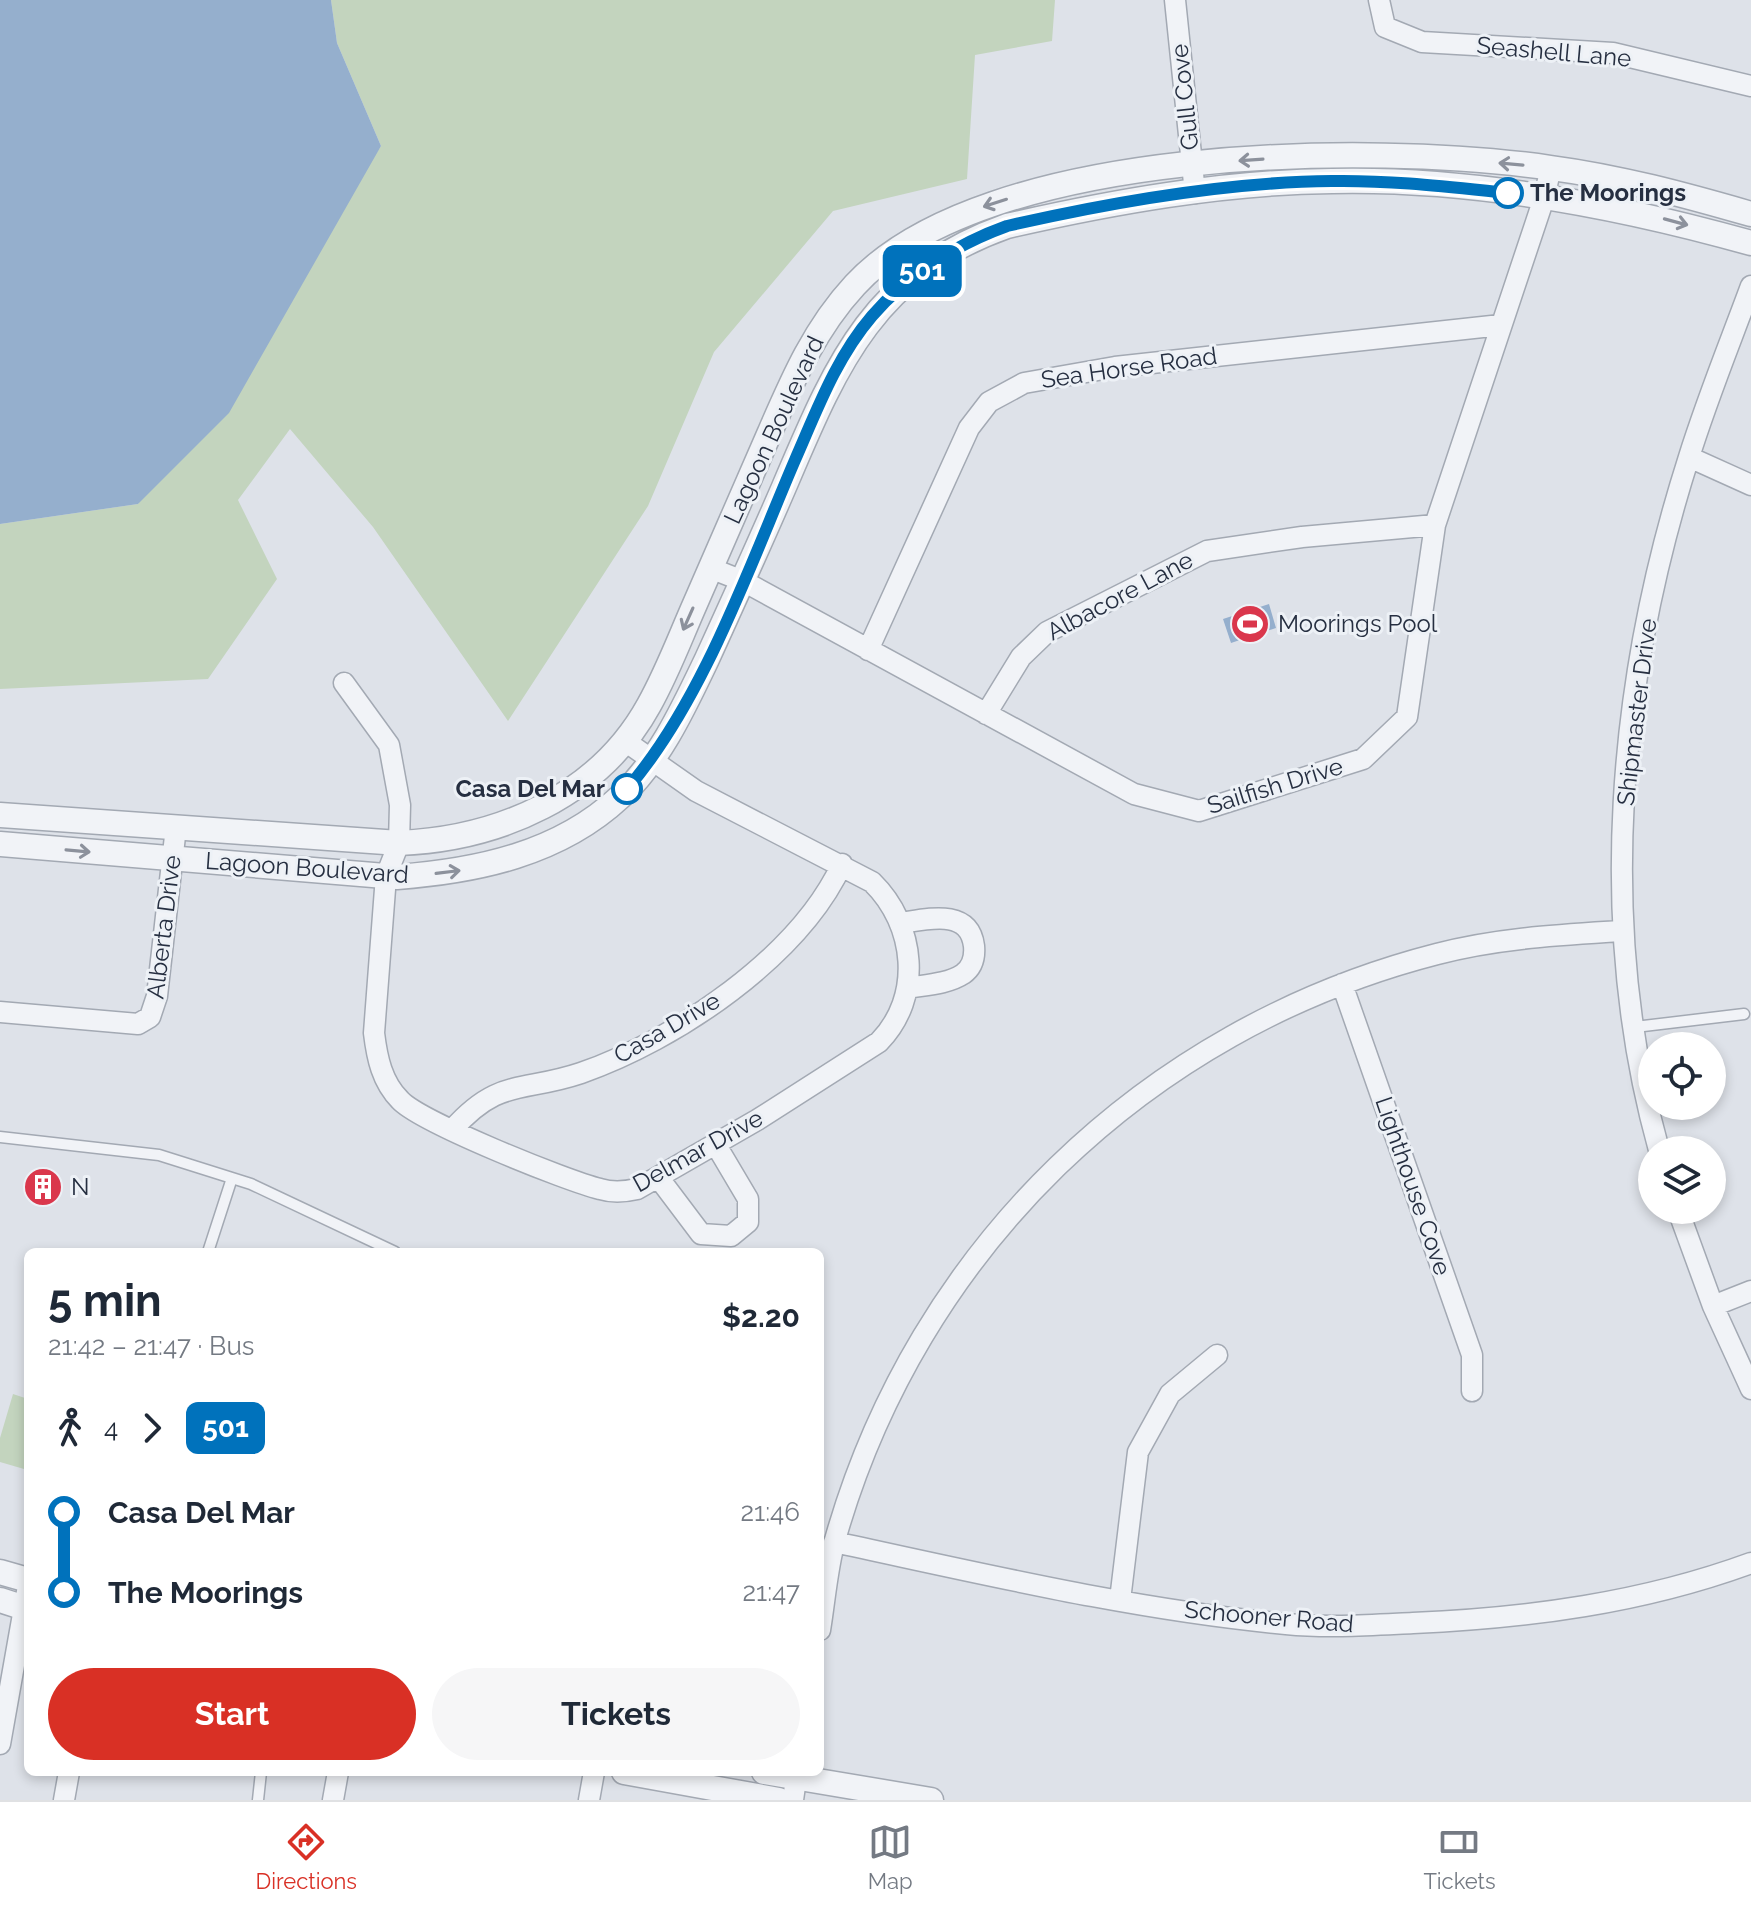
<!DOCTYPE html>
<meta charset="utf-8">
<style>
:root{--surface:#fff;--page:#f6f6f7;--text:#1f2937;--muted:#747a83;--line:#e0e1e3;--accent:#d93025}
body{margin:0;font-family:Raleway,sans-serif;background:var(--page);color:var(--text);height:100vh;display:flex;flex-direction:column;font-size:30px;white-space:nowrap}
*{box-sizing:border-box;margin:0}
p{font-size:26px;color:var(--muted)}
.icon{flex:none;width:44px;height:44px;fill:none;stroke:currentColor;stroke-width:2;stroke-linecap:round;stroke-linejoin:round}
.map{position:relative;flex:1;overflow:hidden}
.sheet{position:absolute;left:24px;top:1248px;width:800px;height:528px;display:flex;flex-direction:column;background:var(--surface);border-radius:12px;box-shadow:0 4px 12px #0003}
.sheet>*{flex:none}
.badge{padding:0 16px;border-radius:12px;font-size:28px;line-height:52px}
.tools{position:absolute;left:1638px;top:1032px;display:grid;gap:16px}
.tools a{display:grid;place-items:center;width:88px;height:88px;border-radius:50%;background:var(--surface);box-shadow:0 4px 12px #0003;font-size:40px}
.map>.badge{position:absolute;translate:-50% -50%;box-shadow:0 0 0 4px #fff}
.legs{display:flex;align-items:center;gap:12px;height:88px;padding:0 24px;font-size:26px}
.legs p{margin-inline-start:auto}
.headline{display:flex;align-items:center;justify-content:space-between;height:136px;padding:0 24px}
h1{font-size:44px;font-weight:700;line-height:60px}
.action{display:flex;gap:16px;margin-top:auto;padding:16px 24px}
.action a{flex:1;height:92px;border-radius:48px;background:var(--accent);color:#fff;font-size:32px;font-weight:700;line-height:92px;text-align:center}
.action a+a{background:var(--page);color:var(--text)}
ul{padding:0 24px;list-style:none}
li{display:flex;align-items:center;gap:28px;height:80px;font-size:30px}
li i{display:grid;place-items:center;width:12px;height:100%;margin:0 10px;background:currentColor}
li i::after{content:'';width:20px;height:20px;margin:-10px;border:6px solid;border-radius:50%;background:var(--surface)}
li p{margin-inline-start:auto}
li:first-child i{background:linear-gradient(#0000 50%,currentColor 0)}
li:last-child i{background:linear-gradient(currentColor 50%,#0000 0)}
.tab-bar{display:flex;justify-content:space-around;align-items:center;height:112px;border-top:2px solid var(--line);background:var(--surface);font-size:22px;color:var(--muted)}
.tab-bar a{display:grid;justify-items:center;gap:4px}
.tab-bar .selected{color:var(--accent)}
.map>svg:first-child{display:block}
</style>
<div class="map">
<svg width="1751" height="1800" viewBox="0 0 1751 1800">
<rect width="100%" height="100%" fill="#dee2e9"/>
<path fill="#c3d4be" d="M331,0H1055L1052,41L975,55L967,179L833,211L714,352L648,506L508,721L373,527L290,429L238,500L277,579L208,679L0,689V524L138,504L381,146L337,43Z
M13,1394L28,1399V1457L24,1469L0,1462V1438Z"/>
<path fill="#95afcd" d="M0,0H331L337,43L381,146L229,413L138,504L0,524Z
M1269,604L1276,628L1231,643L1223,619Z"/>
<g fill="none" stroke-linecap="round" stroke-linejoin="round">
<g stroke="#a3a9b3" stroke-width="13">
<path id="service" d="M1635,1027L1744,1014
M0,1137L159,1155L251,1184L395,1252
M208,1252L232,1178
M258,1800L261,1772"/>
</g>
<g stroke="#a3a9b3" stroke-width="23">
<path id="minor" d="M1175,0L1195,193
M1379,0L1385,27L1422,42L1613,53L1751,86
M1689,457L1751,485
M710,568L743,581L1134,794L1199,811L1363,759L1407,717L1435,525L1544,198L1551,167
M868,650L969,428L989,402L1024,383L1115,367L1501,325
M344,683L389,745L400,805L399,843L386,876L374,1033C377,1058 382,1082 400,1100C420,1122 567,1181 600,1189C613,1193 624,1192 637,1189L757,1120L879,1042C923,997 916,925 872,882L696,791L625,741
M986,714L1021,657L1047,632L1207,551L1302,537L1435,525
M901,923C928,919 969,908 974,946C975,957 973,967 963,974C948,984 925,985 908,988
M1342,984L1472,1355V1391
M0,1012L138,1024L150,1017L157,996L176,827
M452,1130C499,1077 522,1093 581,1073C676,1040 799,957 842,864
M1659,1150C1596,924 1618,679 1689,457C1707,399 1730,343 1751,286
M658,1177L701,1234L731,1236L748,1222V1199L716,1145
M1678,1210L1713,1306L1751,1389
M1713,1306L1751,1291
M834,1542C984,1574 1134,1610 1286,1624C1328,1628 1371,1625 1413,1623C1528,1618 1642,1603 1751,1563
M1120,1600L1138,1452L1170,1394L1217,1355
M820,1630C825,1600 827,1569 835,1540C917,1250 1145,1029 1437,954C1498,938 1560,935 1622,931
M0,1744L28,1586
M64,1800L69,1772
M333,1800L338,1772
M589,1800L594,1772
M793,1800L797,1772"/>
</g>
<g stroke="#a3a9b3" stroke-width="27">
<path id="tertiary" d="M0,815L399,843C499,839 599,796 649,705C667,673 680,638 695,604C720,547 745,489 770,432C793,379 815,328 855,285C984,145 1373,142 1551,168C1619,177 1685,195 1751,214
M0,844L397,877C477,871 559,854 620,797C660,760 684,707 707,659C733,602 759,545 784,487C836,365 872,274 1007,226C1112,202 1224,182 1332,181C1473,178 1616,205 1751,243
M0,1572L28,1580
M0,1600L28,1609
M624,1772L779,1800
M764,1772L931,1800"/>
</g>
<use href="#service" stroke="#f1f3f7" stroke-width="10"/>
<use href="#minor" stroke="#f1f3f7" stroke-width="20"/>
<use href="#tertiary" stroke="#f1f3f7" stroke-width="24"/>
</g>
<defs><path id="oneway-shaft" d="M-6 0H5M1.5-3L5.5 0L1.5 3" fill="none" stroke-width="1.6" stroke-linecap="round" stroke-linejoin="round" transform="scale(2)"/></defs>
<g stroke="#8c919c">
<use href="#oneway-shaft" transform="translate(1251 160) rotate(176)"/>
<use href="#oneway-shaft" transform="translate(1511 164) rotate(-175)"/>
<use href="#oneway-shaft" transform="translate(995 203) rotate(162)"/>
<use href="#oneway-shaft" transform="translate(1676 222) rotate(15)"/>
<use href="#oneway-shaft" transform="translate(688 619) rotate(114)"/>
<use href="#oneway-shaft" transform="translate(78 851) rotate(5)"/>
<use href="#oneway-shaft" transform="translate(448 872) rotate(-7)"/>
</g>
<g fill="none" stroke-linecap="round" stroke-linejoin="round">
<g stroke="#fff" stroke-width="18">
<path id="line-1" d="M627,789C703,701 749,567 795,460C817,410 836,358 872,316C907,275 957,244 1007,226C1112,202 1225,182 1332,181C1391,180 1449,187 1508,193"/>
</g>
<use href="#line-1" stroke="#0072bc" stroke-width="12"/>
</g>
<defs>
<g id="stadium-disc" transform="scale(2)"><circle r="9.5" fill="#da374c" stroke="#edf1f6"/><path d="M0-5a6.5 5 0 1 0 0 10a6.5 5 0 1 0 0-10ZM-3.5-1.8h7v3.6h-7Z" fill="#fff"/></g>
<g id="building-disc" transform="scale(2)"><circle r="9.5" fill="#da374c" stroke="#edf1f6"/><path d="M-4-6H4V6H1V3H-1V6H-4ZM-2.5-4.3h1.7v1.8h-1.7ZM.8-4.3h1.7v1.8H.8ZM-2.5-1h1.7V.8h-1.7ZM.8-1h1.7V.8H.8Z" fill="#fff"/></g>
</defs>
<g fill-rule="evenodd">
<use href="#stadium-disc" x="1250" y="624"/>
<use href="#building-disc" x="43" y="1187"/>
</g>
<g fill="#fff" stroke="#0072bc" stroke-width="4">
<circle cx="1508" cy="193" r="14"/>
<circle cx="627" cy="789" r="14"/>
</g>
<g text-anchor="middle" stroke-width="6" stroke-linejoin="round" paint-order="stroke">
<g font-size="24" fill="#262f41" stroke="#edf1f6">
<text transform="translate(1554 52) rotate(5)" y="8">Seashell Lane</text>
<text transform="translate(1185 97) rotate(-96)" y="8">Gull Cove</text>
<text transform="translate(1129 368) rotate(-8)" y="8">Sea Horse Road</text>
<text transform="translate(774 430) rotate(-65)" y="8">Lagoon Boulevard</text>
<text transform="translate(1120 596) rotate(-28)" y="8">Albacore Lane</text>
<text transform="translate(1637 712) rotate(-83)" y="8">Shipmaster Drive</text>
<text transform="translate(1275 786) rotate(-17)" y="8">Sailfish Drive</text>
<text transform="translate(307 868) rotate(4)" y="8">Lagoon Boulevard</text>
<text transform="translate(164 927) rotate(-83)" y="8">Alberta Drive</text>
<text transform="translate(667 1028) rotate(-30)" y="8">Casa Drive</text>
<text transform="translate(698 1151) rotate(-29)" y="8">Delmar Drive</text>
<text transform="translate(1413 1186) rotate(71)" y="8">Lighthouse Cove</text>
<text transform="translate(1269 1617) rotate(5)" y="8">Schooner Road</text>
</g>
<g font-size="24" font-weight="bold" fill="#262f41" stroke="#edf1f6" text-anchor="start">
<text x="1530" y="201">The Moorings</text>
<text x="605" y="797" text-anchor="end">Casa Del Mar</text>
</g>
<g font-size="24" fill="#262f41" stroke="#edf1f6" text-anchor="start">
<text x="1278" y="632">Moorings Pool</text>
<text x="71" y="1195">N</text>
</g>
</g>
</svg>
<div class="tools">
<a><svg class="icon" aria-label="locate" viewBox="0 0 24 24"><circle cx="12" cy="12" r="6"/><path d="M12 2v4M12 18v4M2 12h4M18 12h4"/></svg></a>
<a><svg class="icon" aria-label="layers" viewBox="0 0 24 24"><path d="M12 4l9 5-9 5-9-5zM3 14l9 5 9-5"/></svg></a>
</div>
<b class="badge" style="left:922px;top:271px;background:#0072bc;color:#fff">501</b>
<section class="sheet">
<div class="headline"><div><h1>5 min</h1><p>21:42 – 21:47 · Bus</p></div><b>$2.20</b></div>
<div class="legs"><svg class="icon" aria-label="walk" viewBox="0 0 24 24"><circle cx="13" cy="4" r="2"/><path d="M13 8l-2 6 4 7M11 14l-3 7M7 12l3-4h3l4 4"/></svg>4<svg class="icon" aria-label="forward" viewBox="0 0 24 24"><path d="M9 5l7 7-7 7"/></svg><b class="badge" style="background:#0072bc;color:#fff">501</b></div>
<ul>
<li><i style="color:#0072bc"></i><b>Casa Del Mar</b><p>21:46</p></li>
<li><i style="color:#0072bc"></i><b>The Moorings</b><p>21:47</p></li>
</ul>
<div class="action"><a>Start</a><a>Tickets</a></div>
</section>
</div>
<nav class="tab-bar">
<a class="selected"><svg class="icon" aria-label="directions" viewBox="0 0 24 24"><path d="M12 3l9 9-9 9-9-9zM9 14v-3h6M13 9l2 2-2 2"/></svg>Directions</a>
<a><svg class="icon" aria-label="map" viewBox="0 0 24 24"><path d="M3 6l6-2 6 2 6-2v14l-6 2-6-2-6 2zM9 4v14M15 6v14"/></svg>Map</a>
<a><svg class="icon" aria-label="tickets" viewBox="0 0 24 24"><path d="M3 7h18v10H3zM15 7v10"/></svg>Tickets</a>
</nav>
